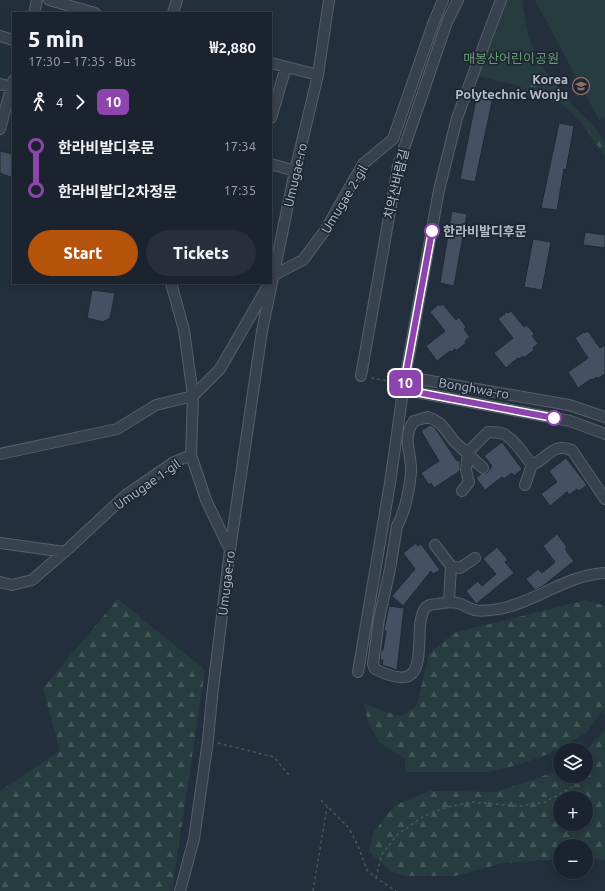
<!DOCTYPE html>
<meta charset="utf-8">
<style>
:root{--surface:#1b232e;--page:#282f3a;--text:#f1f3f6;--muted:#a0a4aa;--line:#39404a;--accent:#b45309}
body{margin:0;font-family:Ubuntu,"Noto Sans KR",sans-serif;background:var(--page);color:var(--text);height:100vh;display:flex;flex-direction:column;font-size:15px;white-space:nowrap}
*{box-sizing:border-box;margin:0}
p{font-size:13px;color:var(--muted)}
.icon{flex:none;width:22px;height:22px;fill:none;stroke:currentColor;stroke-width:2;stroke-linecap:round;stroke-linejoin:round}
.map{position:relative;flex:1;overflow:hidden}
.panel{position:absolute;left:12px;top:12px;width:260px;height:272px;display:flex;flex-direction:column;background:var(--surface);border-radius:0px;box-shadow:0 2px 6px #0003,0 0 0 1px var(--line)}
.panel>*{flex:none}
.badge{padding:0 8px;border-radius:6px;font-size:14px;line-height:26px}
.fabs{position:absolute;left:553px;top:743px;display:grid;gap:8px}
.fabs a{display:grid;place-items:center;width:40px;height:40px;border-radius:50%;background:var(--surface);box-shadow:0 2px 6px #0003,0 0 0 1px var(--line);font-size:20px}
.map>.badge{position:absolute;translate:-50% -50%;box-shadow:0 0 0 2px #fff}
.legs{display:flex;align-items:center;gap:6px;height:44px;padding:0 16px;font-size:13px}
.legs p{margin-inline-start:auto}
.summary{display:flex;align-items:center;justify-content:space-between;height:68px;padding:0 16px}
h1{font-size:22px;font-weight:800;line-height:30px}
.primary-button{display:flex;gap:8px;margin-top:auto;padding:8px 16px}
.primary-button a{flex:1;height:46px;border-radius:24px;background:var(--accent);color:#fff;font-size:16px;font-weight:800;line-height:46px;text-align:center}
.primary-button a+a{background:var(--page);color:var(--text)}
ul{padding:0 16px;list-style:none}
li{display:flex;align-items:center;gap:14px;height:44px;font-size:15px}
li i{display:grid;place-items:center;width:6px;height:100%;margin:0 5px;background:currentColor}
li i::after{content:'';width:10px;height:10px;margin:-5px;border:3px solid;border-radius:50%;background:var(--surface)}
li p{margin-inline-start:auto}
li:first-child i{background:linear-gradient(#0000 50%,currentColor 0)}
li:last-child i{background:linear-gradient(currentColor 50%,#0000 0)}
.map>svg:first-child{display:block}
</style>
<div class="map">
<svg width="605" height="891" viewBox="0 0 605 891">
<defs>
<pattern id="forest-firs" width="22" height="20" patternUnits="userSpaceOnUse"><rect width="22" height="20" fill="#263c3f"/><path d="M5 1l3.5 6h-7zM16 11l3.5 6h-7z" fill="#435659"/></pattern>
</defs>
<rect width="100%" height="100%" fill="#242f3e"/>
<path fill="#263c3f" d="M507,0H522L528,36L541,65L574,106L548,93L477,76Z
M535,0H605V117L599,120Z"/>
<path fill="url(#forest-firs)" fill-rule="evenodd" d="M520,82L537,85H551L590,122L605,141V156L580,121L562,104L523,94Z
M118,599L205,670L172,891H0V791L60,751L43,688Z
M586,600L605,606V716L603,710L586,733L551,753L521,764L488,772H405V759L379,742L368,722L364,703L383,711L402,716L417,705L429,654L454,633Z
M605,730V860L586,857V846H560V859L503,863L455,876H405L392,872L369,852L373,833L395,805L430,791L496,792L533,780L560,769V776H586V750ZM560,798H586V824H560Z"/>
<path fill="#455162" stroke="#1f2835" d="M477,94L493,97L475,182L460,179Z
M559,123L574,126L566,170L564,169L557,210L541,208Z
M0,151L13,154V178L0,173Z
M452,211L467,214L454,286L440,283Z
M585,232L605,235V248L583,245Z
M533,239L551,242L542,290L524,287Z
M92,290L115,293L110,318L103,322L87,318Z
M439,304L440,306L443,304L456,320L459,317L466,327L464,329L470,337L465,341L466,343L456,351L455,349L451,352L450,351L437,361L426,346L445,331L430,312Z
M511,311L524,327L527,325L534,334L532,336L538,344L533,348L534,350L524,358L523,356L519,359L518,358L506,368L494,353L513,338L498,319L507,312L508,313Z
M588,331L600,348L605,345V374L597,379V377L592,380L591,379L578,388L568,372L588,358L575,338L584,332L585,333Z
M430,425L435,428L457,461L459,460L460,462V471L434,488L431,483L429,485L421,473L439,461L421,431Z
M502,442L522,469L514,476L512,473L504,479L502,477L485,490L476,478L481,474L487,473L492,466L484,456Z
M566,458L587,485L579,491L577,489L569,495L567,492L550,506L541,494L557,482L549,471Z
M557,534L567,547L565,549L574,561L543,586L535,590L526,579L538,569L542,573L555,562L543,546Z
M416,543L418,546L421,544L440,570L433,574L431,571L403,606L392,596L415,569L403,553Z
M497,547L508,560L505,562L514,573L476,604L466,591L478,581L482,586L496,574L483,559Z
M389,606L404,608L397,670L382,665L383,660H380L381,650H383L386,631L384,630Z"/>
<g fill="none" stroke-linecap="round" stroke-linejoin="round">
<g stroke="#565f6c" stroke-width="12">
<path id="minor" d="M49,0L95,13
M34,13L37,0
M173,13L177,0
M0,36L13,40
M271,63L318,75
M0,84L13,87
M271,118L286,67
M0,129L13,81
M271,164L295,171
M274,275L303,260L326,229L363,164L393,139L433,24L443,0
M171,283L184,330L193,396L191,455L206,500L230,550
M361,376L398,166L447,22L458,0
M404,384L416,392L570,421L605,434
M404,384L419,379L569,405L605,417
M0,454L117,429L156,405L193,396L220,369L269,284
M483,468L454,441L441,424L433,419L428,417L414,421C401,439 412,452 411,472C410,488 405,512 397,526L390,569L379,619L373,664L375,669C423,693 418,662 420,625C421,619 422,609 428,606C430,604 434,604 437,604C445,602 453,601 461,604C465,606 470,609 475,610C481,612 492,610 499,609C536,602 566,575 605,573
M525,485L532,465
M462,491L469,482L466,470L468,452L488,432C493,432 499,432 504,434C515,440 524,455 532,465C547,459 553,442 572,450L605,499
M0,543L65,552
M435,545L451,566L449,602
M451,566L460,568L475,558
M0,582L12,585L32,580L69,548L126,495L174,462L191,455
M358,672L390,483L404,384L439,190L457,118L491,26L501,0
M180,891L194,839L208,740L212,697L230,550L262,331L295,171L318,75L329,0"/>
</g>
<path stroke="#44595c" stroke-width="1.5" stroke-dasharray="3 3" stroke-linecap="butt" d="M371,378L395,382
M218,743L274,757L289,775
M321,800L349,828L358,846L367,870L376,878L396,891
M376,878L382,854L398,834L424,816L447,807L472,802L520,806L545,802L576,785
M313,891L327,807"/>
<use href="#minor" stroke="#38414e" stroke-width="10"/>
</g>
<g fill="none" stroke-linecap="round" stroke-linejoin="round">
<g stroke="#fff" stroke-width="9">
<path id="line-1" d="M432,231L404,384L416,392L554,418"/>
</g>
<use href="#line-1" stroke="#8e44ad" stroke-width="6"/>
</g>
<defs>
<g id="university-ring" transform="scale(0.9)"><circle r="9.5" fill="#1d2633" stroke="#8d6e63" stroke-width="1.5"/><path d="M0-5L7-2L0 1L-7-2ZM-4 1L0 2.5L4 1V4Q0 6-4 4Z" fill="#8d6e63"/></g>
</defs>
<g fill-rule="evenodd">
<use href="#university-ring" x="581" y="86"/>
</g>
<g fill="#fff" stroke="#8e44ad" stroke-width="2">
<circle cx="432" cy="231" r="7"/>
<circle cx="554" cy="418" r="7"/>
</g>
<g text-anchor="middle" stroke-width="3.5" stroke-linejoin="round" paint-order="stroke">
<g font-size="13" fill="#6b9a76" stroke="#1d2633">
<text x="511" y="63">매봉산어린이공원</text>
</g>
<g font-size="13" font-weight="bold" fill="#b4bcc9" stroke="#1d2633" text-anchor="end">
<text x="568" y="84">Korea<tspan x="568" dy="15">Polytechnic Wonju</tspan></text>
</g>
<g font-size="13" fill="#b4bcc9" stroke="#1d2633">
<text transform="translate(295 175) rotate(-77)" y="5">Umugae-ro</text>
<text transform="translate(396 184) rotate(-77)" y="5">치악산바람길</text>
<text transform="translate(344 199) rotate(-59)" y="5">Umugae 2-gil</text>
<text transform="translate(474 388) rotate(10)" y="5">Bonghwa-ro</text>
<text transform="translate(147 484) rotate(-35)" y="5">Umugae 1-gil</text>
<text transform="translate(226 583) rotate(-83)" y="5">Umugae-ro</text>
</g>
<g font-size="13" font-weight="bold" fill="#b4bcc9" stroke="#1d2633" text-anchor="start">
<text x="443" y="236">한라비발디후문</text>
</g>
</g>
</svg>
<div class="fabs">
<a><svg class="icon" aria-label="layers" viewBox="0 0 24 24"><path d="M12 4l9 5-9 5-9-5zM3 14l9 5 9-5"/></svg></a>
<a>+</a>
<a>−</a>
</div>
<b class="badge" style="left:405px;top:383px;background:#8e44ad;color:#fff">10</b>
<section class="panel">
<div class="summary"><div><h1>5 min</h1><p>17:30 – 17:35 · Bus</p></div><b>₩2,880</b></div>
<div class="legs"><svg class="icon" aria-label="walk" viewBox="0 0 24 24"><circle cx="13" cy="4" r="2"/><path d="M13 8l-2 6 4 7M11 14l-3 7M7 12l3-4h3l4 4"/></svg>4<svg class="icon" aria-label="forward" viewBox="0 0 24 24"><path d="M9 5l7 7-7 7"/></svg><b class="badge" style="background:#8e44ad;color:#fff">10</b></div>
<ul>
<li><i style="color:#8e44ad"></i><b>한라비발디후문</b><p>17:34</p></li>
<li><i style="color:#8e44ad"></i><b>한라비발디2차정문</b><p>17:35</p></li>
</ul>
<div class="primary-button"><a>Start</a><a>Tickets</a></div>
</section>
</div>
